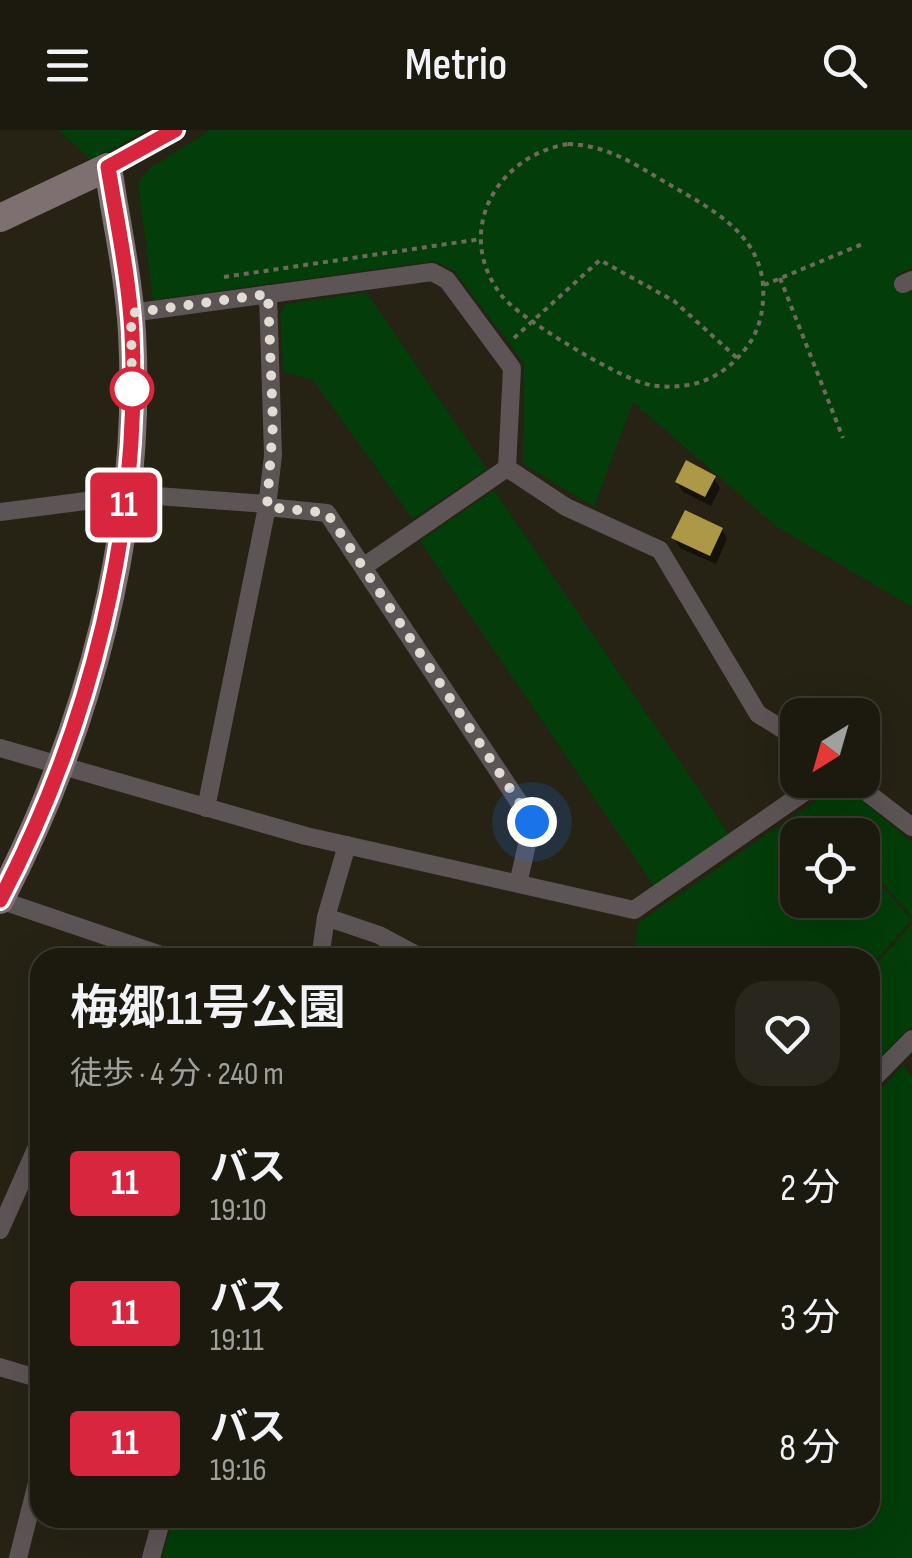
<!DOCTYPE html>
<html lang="ja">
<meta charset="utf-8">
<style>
:root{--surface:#1c1a0f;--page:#29271d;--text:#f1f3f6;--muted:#a0a19e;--line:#3a382f}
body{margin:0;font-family:"Sofia Sans Condensed","Noto Sans JP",sans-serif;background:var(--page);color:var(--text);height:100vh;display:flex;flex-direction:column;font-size:38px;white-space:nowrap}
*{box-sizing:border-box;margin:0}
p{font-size:32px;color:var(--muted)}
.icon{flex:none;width:55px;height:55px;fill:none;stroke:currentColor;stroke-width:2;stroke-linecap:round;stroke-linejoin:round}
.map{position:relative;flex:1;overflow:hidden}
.drawer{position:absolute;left:30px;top:818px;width:850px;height:580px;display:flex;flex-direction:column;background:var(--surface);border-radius:30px;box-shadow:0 10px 40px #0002,0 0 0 2px var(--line)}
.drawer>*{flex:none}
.badge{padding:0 20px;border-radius:8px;font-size:35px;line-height:65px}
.needle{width:65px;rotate:217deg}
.buttons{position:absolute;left:780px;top:568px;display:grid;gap:20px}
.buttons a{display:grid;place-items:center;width:100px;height:100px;border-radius:20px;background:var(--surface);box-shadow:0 10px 40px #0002,0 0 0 2px var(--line);font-size:50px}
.you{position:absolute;width:50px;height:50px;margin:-25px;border:8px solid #fff;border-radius:50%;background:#1a73e8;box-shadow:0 0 0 15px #1a73e833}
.map>.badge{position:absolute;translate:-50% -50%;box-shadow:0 0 0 5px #fff}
.round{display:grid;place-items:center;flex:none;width:105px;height:105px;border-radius:30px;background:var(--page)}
.summary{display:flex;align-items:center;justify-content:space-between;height:170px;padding:0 40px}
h1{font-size:48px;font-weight:600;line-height:75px}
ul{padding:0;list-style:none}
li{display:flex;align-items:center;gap:30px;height:130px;padding:0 40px}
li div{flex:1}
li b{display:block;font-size:38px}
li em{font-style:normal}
li .badge{min-width:110px;font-weight:700;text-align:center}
header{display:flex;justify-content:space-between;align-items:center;height:130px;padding:0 40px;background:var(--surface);font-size:45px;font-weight:600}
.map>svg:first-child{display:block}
</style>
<header><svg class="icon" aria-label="menu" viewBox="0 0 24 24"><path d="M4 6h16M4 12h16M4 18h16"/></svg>Metrio<svg class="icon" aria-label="search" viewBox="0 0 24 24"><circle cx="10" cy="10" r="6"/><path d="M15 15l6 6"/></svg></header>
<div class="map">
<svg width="912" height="1428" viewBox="0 0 912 1428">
<rect width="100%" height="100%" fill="#262214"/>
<path fill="#033d09" d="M59,0H147L92,31Z
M210,0H912V138L896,145L912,162V477L777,397L633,272L594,377L523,334L524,233L454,141L433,131L153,170L138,53L149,39Z
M366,162L487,339L413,389L313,250L283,242L280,182L286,174Z
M494,360L729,704L654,756L420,411Z
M836,657H846L912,712V787L863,731L862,705H845L830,679L842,705H798V770H862L863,735L912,790L870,836V828H632L639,792Z
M912,794V895L870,938V840Z
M903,936L912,947V1428H162L173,1388H870V970Z"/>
<path fill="#0007" d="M714,348L720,358L711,376L683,362L677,352Z
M722,399L727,409L716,434L680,418L674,408Z"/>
<path fill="#ad9848" d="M686,330L716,346L705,367L675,352Z
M685,380L723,398L710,426L671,408Z"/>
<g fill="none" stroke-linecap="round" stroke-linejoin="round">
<path stroke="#6e6b5e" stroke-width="4" stroke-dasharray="5 5" stroke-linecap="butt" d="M568,14C606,15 633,33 665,52C713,80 768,106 763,171C762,186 758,201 749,214C735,234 714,251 688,255C673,257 658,258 643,253C615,245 520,189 502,166C453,104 495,26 568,14Z
M224,147L481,109
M780,148L843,308
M764,155L865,113
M514,208L600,130L674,171L737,228"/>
<path stroke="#5d5455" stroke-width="18" d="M108,37L175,0
M903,154L912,150
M131,183L432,142L447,150L512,238L507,338
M143,365L267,374
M267,377L327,383L532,692L518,754
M0,382L125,366
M363,437L507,338L566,377L660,420L758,584L798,609
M0,618L306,706L634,780L822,650
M851,650L912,697
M206,678L267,377L273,325L268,164
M0,770L170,828
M326,787L379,805L422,828
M320,828L326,787L347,715
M870,952L912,909
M0,1100L40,1010
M0,1237L40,1249
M18,1428L40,1341
M151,1428L162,1388"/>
<path stroke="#7e7071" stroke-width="28" d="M0,88L108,37C116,92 129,148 132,203C143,398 89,599 0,770"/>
</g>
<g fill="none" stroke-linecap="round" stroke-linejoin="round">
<g stroke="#fff" stroke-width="22">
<path id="line" d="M0,770C90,598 141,398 132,203C129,148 117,92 108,37L175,0"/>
</g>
<use href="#line" stroke="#d7263d" stroke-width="15"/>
<path stroke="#dfddd3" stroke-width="10" stroke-dasharray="0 18" d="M132,259V264L131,183L268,164L273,294L267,377L327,383L532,692"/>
</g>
<circle fill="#fff" stroke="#d7263d" stroke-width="5" cx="132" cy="259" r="20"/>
</svg>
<div class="buttons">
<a><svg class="needle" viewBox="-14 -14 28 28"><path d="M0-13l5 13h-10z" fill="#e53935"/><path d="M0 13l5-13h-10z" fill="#a0a19e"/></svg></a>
<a><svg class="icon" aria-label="locate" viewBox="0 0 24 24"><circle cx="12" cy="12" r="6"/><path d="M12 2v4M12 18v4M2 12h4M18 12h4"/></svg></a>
</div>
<div class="you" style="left:532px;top:692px"></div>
<b class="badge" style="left:124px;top:375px;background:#d7263d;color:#fff">11</b>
<section class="drawer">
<div class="summary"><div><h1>梅郷11号公園</h1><p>徒歩 · 4 分 · 240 m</p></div><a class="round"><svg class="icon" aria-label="heart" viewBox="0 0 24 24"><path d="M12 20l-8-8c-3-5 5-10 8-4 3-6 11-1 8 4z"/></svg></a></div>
<ul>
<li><span class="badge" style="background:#d7263d;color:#fff">11</span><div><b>バス</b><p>19:10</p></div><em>2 分</em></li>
<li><span class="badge" style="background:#d7263d;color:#fff">11</span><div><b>バス</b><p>19:11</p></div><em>3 分</em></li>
<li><span class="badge" style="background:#d7263d;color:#fff">11</span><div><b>バス</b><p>19:16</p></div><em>8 分</em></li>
</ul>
</section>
</div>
